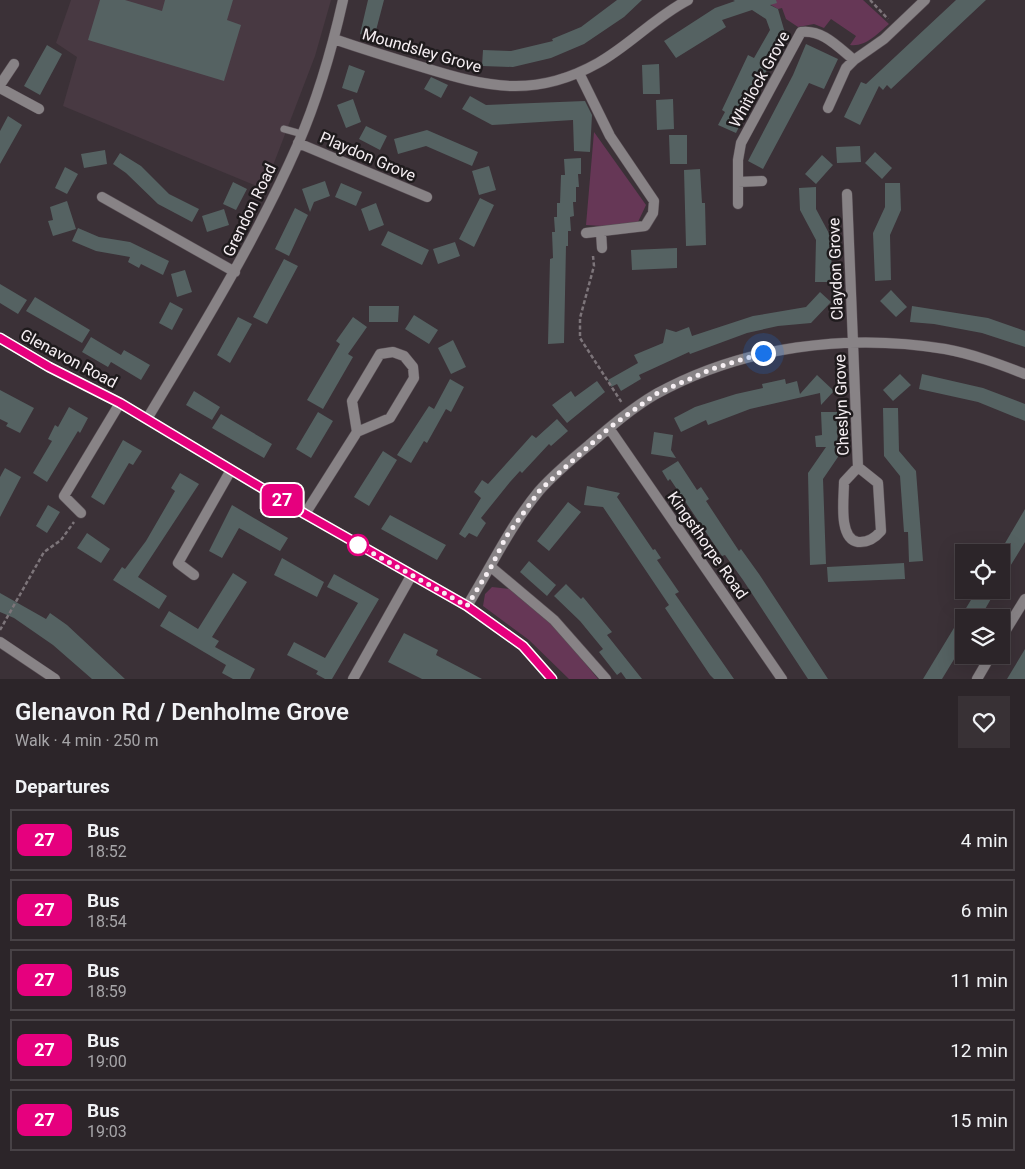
<!DOCTYPE html>
<meta charset="utf-8">
<style>
:root{--surface:#2c2529;--page:#383135;--text:#f1f3f6;--muted:#a6a5a8;--line:#484246}
body{margin:0;font-family:Roboto,sans-serif;background:var(--page);color:var(--text);height:100vh;display:flex;flex-direction:column;font-size:19px;white-space:nowrap}
*{box-sizing:border-box;margin:0}
p{font-size:16px;color:var(--muted)}
.icon{flex:none;width:28px;height:28px;fill:none;stroke:currentColor;stroke-width:2;stroke-linecap:round;stroke-linejoin:round}
.map{position:relative;height:679px;overflow:hidden}
.details{display:flex;flex-direction:column;background:var(--surface);flex:1}
.details>*{flex:none}
.badge{padding:0 10px;border-radius:8px;font-size:18px;line-height:32px}
.fabs{position:absolute;left:955px;top:544px;display:grid;gap:10px}
.fabs a{display:grid;place-items:center;width:55px;height:55px;border-radius:0px;background:var(--surface);box-shadow:0 5px 20px #0002,0 0 0 1px var(--line);font-size:25px}
.you{position:absolute;width:25px;height:25px;margin:-12px;border:4px solid #fff;border-radius:50%;background:#1a73e8;box-shadow:0 0 0 8px #1a73e833}
.map>.badge{position:absolute;translate:-50% -50%;box-shadow:0 0 0 2px #fff}
h2{padding:0 15px;font-size:19px;line-height:45px}
.round{display:grid;place-items:center;flex:none;width:52px;height:52px;border-radius:0px;background:var(--page)}
.summary{display:flex;align-items:center;justify-content:space-between;height:85px;padding:0 15px}
h1{font-size:24px;font-weight:600;line-height:38px}
ul{padding:0;list-style:none}
li{display:flex;align-items:center;gap:15px;height:62px;margin:0 10px 8px;padding:0 5px;border:2px solid var(--line);border-radius:0px}
li div{flex:1}
li b{display:block;font-size:19px}
li em{font-style:normal}
li .badge{min-width:55px;font-weight:700;text-align:center}
.map>svg:first-child{display:block}
</style>
<div class="map">
<svg width="1025" height="679" viewBox="0 0 1025 679">
<rect width="100%" height="100%" fill="#3b3137"/>
<path fill="#483942" d="M71,0H331L315,56L264,189L63,106L77,57L56,43Z"/>
<path fill="#663756" d="M763,0H863L889,24C877,34 866,47 850,45L856,36L831,19L824,28L814,24L798,27L786,19L782,8L778,9Z
M594,132L646,205L638,222L602,226L586,225Z
M492,587L510,589L554,625L598,679H569L529,640L483,606L485,594Z"/>
<path fill="#556262" d="M100,0H125L162,11L165,0H233L227,20L241,25L224,81L88,40Z
M368,0H384L374,38L360,34Z
M617,0H642L624,17L584,44L551,58L513,67L482,66L483,50L511,51L553,41L552,39L581,27Z
M733,0H776L777,3L770,5L778,9L785,33L736,133L718,125L725,112L722,110L748,55L754,58L770,30L766,19L752,10L722,20L726,27L676,58L664,41L715,8L735,1Z
M956,0H986L891,89L887,85L883,90L879,86L860,125L844,117L861,82L866,84Z
M806,44L838,59L824,89L809,83L763,169L748,161L793,75Z
M47,45L62,54L40,95L24,86Z
M659,64L660,94H643L642,65Z
M349,65L365,71L357,93L342,88Z
M431,77L448,85L441,98L424,89Z
M470,96L486,105L585,101L592,115L590,152L574,151L573,120L492,125L462,109Z
M353,99L361,122L346,128L337,105Z
M673,99L674,129L657,130L656,100Z
M8,116L22,125L0,164V131Z
M366,126L387,136L380,150L359,139Z
M427,130L478,152L472,166L426,146L398,154L394,139Z
M669,135H687V164H670Z
M860,146L861,162L837,163L836,147Z
M105,150L107,164L84,168L81,154Z
M875,152L892,168L882,179L865,163Z
M120,153L141,166L169,194L199,209L192,222L158,204L126,173L113,164Z
M822,155L833,165L816,184L805,174Z
M581,158V174H578L579,187H576V202H573L574,216L570,217L571,231H568V246H566L564,343L548,344L550,259L553,258L552,232H555L554,217H557V203H560L561,175H565L564,159Z
M489,166L496,190L479,195L472,171Z
M65,167L78,174L67,194L55,188Z
M700,169L702,203H705L706,245L686,246L684,170Z
M325,181L330,196L314,202L310,212L302,189Z
M233,182L247,189L236,210L223,204Z
M341,183L362,192L356,206L335,197Z
M885,183H900L901,210L890,235L891,280L875,281L873,233L885,207Z
M816,187V209L832,239L831,282H815L816,240L800,210L799,188Z
M480,198L494,205L474,247L459,239Z
M67,201L76,229L53,236L48,221L53,220L50,207Z
M376,203L384,225L369,231L361,209Z
M295,208L308,215L289,256L275,249Z
M224,209L229,225L207,232L202,216Z
M78,228L99,237L130,242L169,261L163,275L141,264L139,268L128,262L130,257L96,251L72,241Z
M388,231L429,250L422,265L381,245Z
M455,242L460,256L438,264L433,249Z
M677,248V268L632,270L631,250Z
M284,259L298,266L267,324L253,317Z
M185,270L192,292L177,297L171,274Z
M0,284L27,300L18,314L0,303Z
M891,290L907,307L896,317L880,301Z
M820,292L831,302L811,323L778,326L747,333L690,354L689,352L639,375L641,379L621,391L617,384L611,387L608,380L638,363L634,355L663,343L666,329L676,332L689,327L692,336L753,316L806,307Z
M35,297L90,330L82,343L26,311Z
M170,302L183,309L172,330L159,323Z
M369,306H399L398,322H369Z
M912,306L988,318L1025,331V347L982,333L934,324L910,322Z
M414,315L438,330L429,344L405,329Z
M238,317L252,324L230,363L217,355Z
M353,317L367,327L348,354L353,357L323,409L307,400L340,344L336,341Z
M91,337L121,355L124,350L150,365L141,380L111,362L108,367L82,352Z
M453,340L466,367L451,374L438,348Z
M900,374L911,385L893,401L883,390Z
M922,374L983,388L1025,404V421L978,402L919,389Z
M817,375L834,391L821,405L820,393L750,409L708,425L706,420L681,432L674,418L695,407L736,394L763,388L762,384L785,379L786,384L797,381L800,394Z
M450,379L464,387L451,412L446,409L427,443L424,441L411,463L397,455L429,406L434,409Z
M597,381L605,392L567,423L552,405L571,391L575,397Z
M0,390L34,408L20,433L6,426L8,423L0,419Z
M194,391L220,407L212,420L186,405Z
M69,407L88,418L80,433L78,431L47,482L33,473L52,441L48,439L55,425L58,427Z
M883,408H898L899,451L916,471L923,561L909,562L908,532H904L900,476L884,456Z
M318,412L333,421L311,458L296,449Z
M821,412H837L838,457L823,479L826,564L810,565L808,473L826,447H816L815,436L822,435Z
M221,414L272,444L264,458L212,428Z
M557,419L568,431L551,446L549,444L522,473L520,471L510,482L481,518L486,523L477,537L469,533L465,538L459,534L481,498L474,492L482,480L488,484L532,435L536,438Z
M654,432L673,435L671,450L676,458L651,454Z
M123,440L142,451L133,465L129,463L104,505L91,497Z
M383,451L397,460L369,506L354,497Z
M678,461L697,490L701,487L709,499L706,501L739,551L741,549L759,574L828,679H808L743,580L725,555L722,556L670,479L668,481L662,471Z
M5,468L21,477L0,517V477Z
M180,473L199,484L138,577L167,596L159,609L113,580L122,567L125,569L146,541L175,491L171,488Z
M587,486L620,493L617,497L653,550L655,549L661,558L657,560L679,592L675,594L734,679H714L710,675L665,608L669,605L603,507L584,505Z
M568,502L581,512L549,551L537,541Z
M48,505L60,512L47,533L36,526Z
M232,505L288,538L280,551L239,528L222,558L209,551Z
M1025,509V542L1001,581V550Z
M390,515L446,545L437,560L381,529Z
M87,533L110,549L101,563L77,548Z
M282,558L324,582L317,597L274,575Z
M529,561L556,585L547,596L520,572Z
M904,563L905,579L828,582L827,567Z
M233,573L247,582L212,637L219,641L215,647L255,669L250,679H233L222,673L226,665L160,626L169,611L198,629Z
M334,574L379,599L332,679H325L316,674L318,671L287,655L294,642L325,658L358,603L327,587Z
M566,584L581,599L583,597L612,632L607,635L642,679H626L621,672L617,675L599,652L603,649L580,621L554,596Z
M977,590H996L980,618H964V643L942,679H923Z
M0,593L46,619L50,613L67,625L125,679H92L53,645L14,618L0,612Z
M404,633L438,650L436,655L482,679H422L388,662Z
M1025,649V679H1007Z"/>
<g fill="none" stroke-linecap="round" stroke-linejoin="round">
<g stroke="#594f55" stroke-width="8">
<path id="service" d="M284,129L302,134"/>
</g>
<g stroke="#594f55" stroke-width="11">
<path id="minor" d="M334,39C363,49 392,58 422,67C487,87 534,99 598,63C630,45 655,17 688,0
M579,73L610,136L654,201L653,213L645,226L586,233
M0,85L14,64
M0,88L39,109
M828,108L846,68L854,60
M298,143L427,197
M738,182L762,181
M847,194L858,467L878,483L881,531C875,538 868,543 858,542C838,539 844,498 844,482L858,467
M102,197L235,272
M738,204V160L741,143L801,32C822,29 838,47 854,60L884,39L925,0
M601,232L602,248
M0,338L49,367L120,403L305,514L467,606L523,646L552,679
M147,419C201,329 256,240 298,144C318,98 332,49 343,0
M609,428L782,679
M81,513L64,496L120,403
M305,514L357,432L352,401L380,354L393,352L404,356L413,367L414,378L390,418L357,432
M491,567L554,620L606,679
M194,575L178,563L231,470
M467,606C491,567 510,526 539,491C554,474 572,459 589,445C610,427 632,408 656,394C743,346 848,333 945,349C973,354 999,364 1025,374
M1001,638L1025,599
M0,642L55,679
M353,679L411,576
M977,679L991,655"/>
</g>
<path stroke="#7d757a" stroke-width="2.5" stroke-dasharray="4 2.5" stroke-linecap="butt" d="M870,0L888,19
M593,256L594,266L580,318V338L622,403
M0,630L44,552L61,540L74,522"/>
<use href="#service" stroke="#888386" stroke-width="7"/>
<use href="#minor" stroke="#888386" stroke-width="10"/>
</g>
<g fill="none" stroke-linecap="round" stroke-linejoin="round">
<g stroke="#fff" stroke-width="11">
<path id="line" d="M0,338L49,367L120,403L305,514L467,606L523,646L552,679"/>
</g>
<use href="#line" stroke="#e6007e" stroke-width="8"/>
<path stroke="#f6eff3" stroke-width="5" stroke-dasharray="0 9" d="M358,545L467,606L491,567L506,537L540,490L609,428L656,394L712,369L763,353"/>
</g>
<circle fill="#fff" stroke="#e6007e" stroke-width="2.5" cx="358" cy="545" r="10"/>
<g text-anchor="middle" stroke-width="5" stroke-linejoin="round" paint-order="stroke">
<g font-size="16" fill="#f6eff3" stroke="#1f1b1d">
<text transform="translate(422 50) rotate(16)" y="6">Moundsley Grove</text>
<text transform="translate(759 79) rotate(-61)" y="6">Whitlock Grove</text>
<text transform="translate(368 156) rotate(23)" y="6">Playdon Grove</text>
<text transform="translate(249 210) rotate(-64)" y="6">Grendon Road</text>
<text transform="translate(835 269) rotate(-92)" y="6">Claydon Grove</text>
<text transform="translate(69 358) rotate(28)" y="6">Glenavon Road</text>
<text transform="translate(841 405) rotate(-92)" y="6">Cheslyn Grove</text>
<text transform="translate(708 545) rotate(55)" y="6">Kingsthorpe Road</text>
</g>
</g>
</svg>
<div class="fabs">
<a><svg class="icon" aria-label="locate" viewBox="0 0 24 24"><circle cx="12" cy="12" r="6"/><path d="M12 2v4M12 18v4M2 12h4M18 12h4"/></svg></a>
<a><svg class="icon" aria-label="layers" viewBox="0 0 24 24"><path d="M12 4l9 5-9 5-9-5zM3 14l9 5 9-5"/></svg></a>
</div>
<div class="you" style="left:763px;top:353px"></div>
<b class="badge" style="left:282px;top:500px;background:#e6007e;color:#fff">27</b>
</div>
<section class="details">
<div class="summary"><div><h1>Glenavon Rd / Denholme Grove</h1><p>Walk · 4 min · 250 m</p></div><a class="round"><svg class="icon" aria-label="heart" viewBox="0 0 24 24"><path d="M12 20l-8-8c-3-5 5-10 8-4 3-6 11-1 8 4z"/></svg></a></div>
<h2>Departures</h2>
<ul>
<li><span class="badge" style="background:#e6007e;color:#fff">27</span><div><b>Bus</b><p>18:52</p></div><em>4 min</em></li>
<li><span class="badge" style="background:#e6007e;color:#fff">27</span><div><b>Bus</b><p>18:54</p></div><em>6 min</em></li>
<li><span class="badge" style="background:#e6007e;color:#fff">27</span><div><b>Bus</b><p>18:59</p></div><em>11 min</em></li>
<li><span class="badge" style="background:#e6007e;color:#fff">27</span><div><b>Bus</b><p>19:00</p></div><em>12 min</em></li>
<li><span class="badge" style="background:#e6007e;color:#fff">27</span><div><b>Bus</b><p>19:03</p></div><em>15 min</em></li>
</ul>
</section>
